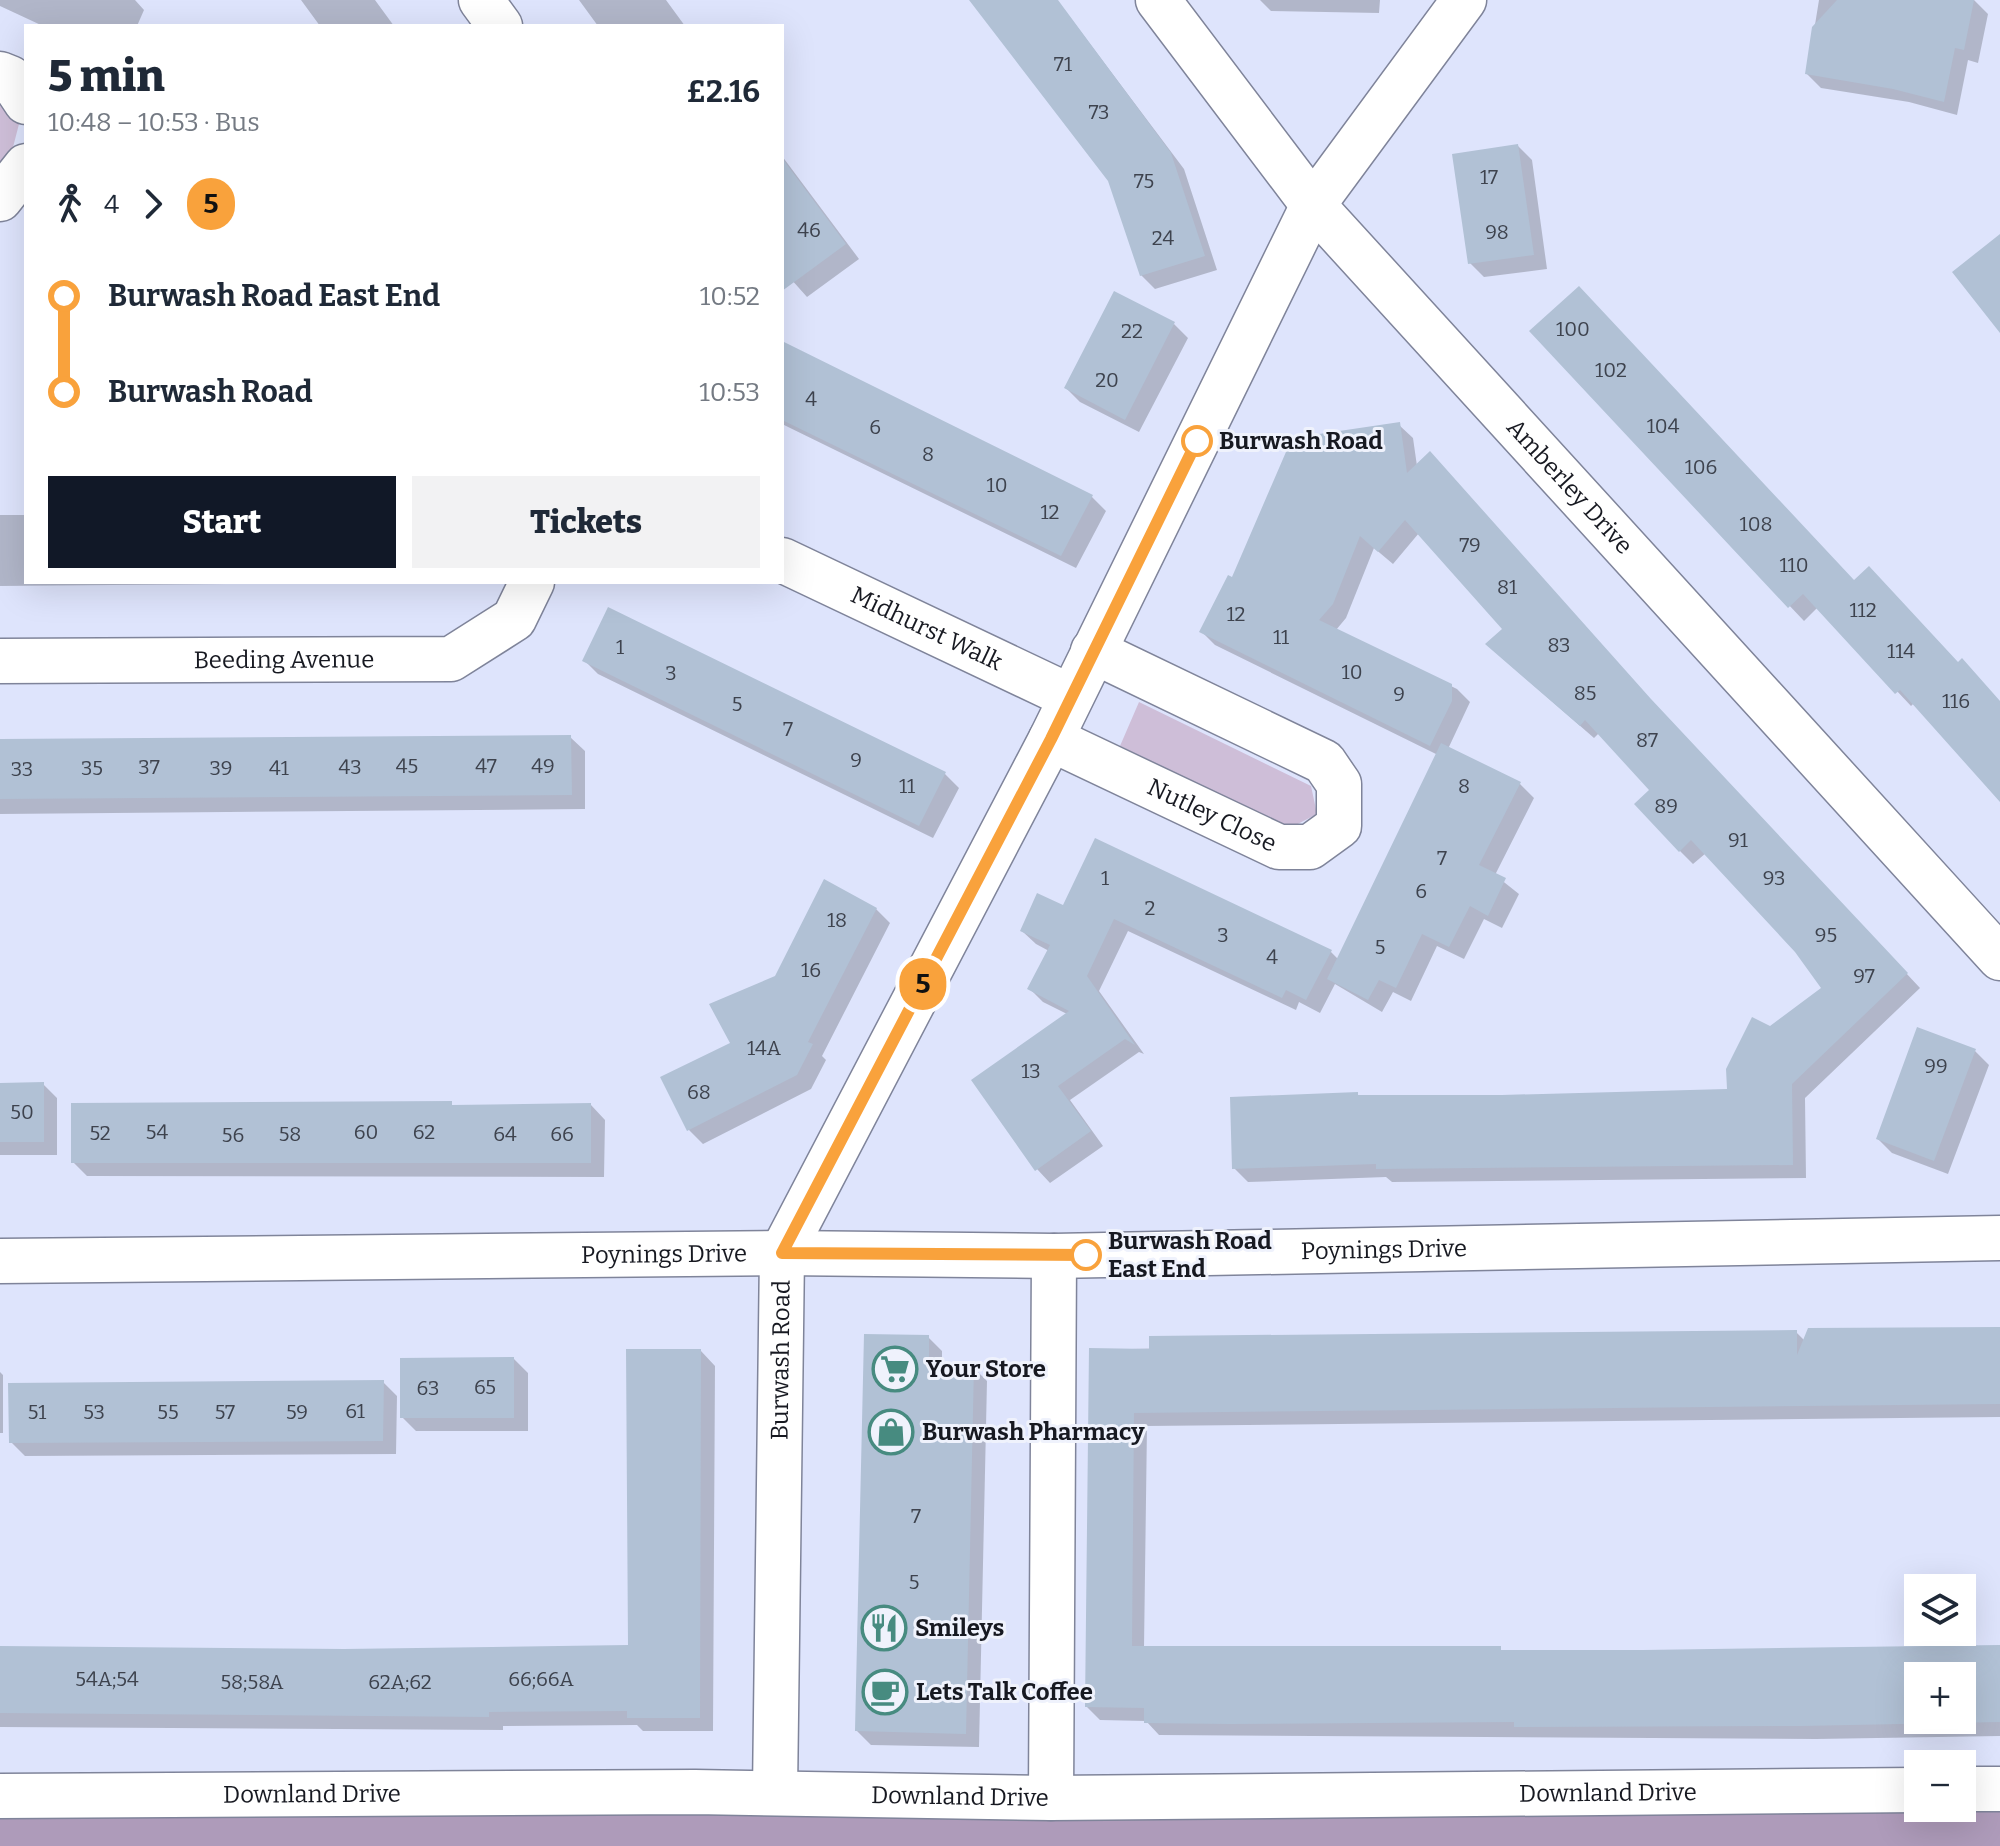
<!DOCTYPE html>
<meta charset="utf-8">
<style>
:root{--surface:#fff;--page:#f2f2f3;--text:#1f2937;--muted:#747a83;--accent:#111827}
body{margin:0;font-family:Bitter,serif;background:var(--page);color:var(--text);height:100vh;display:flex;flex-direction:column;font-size:30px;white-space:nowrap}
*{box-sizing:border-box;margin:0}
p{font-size:26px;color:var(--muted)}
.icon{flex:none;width:44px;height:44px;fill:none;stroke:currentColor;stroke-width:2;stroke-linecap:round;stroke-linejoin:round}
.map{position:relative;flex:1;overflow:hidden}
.details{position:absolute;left:24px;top:24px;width:760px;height:560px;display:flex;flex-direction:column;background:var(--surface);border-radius:0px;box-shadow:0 8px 32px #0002}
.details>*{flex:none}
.badge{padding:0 16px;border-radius:26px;font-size:28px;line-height:52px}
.controls{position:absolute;left:1904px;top:1574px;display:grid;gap:16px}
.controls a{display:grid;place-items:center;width:72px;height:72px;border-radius:0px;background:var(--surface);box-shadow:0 8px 32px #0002;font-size:40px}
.map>.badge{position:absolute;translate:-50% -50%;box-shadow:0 0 0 4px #fff}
.legs{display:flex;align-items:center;gap:12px;height:88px;padding:0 24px;font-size:26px}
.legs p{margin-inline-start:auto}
.head{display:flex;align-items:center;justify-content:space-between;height:136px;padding:0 24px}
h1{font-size:44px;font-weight:800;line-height:60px}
.button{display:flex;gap:16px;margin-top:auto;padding:16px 24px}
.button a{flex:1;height:92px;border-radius:0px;background:var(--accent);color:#fff;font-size:32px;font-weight:800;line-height:92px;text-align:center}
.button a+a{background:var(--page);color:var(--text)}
ul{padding:0 24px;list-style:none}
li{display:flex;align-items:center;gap:28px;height:96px;font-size:30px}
li i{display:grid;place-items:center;width:12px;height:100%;margin:0 10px;background:currentColor}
li i::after{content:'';width:20px;height:20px;margin:-10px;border:6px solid;border-radius:50%;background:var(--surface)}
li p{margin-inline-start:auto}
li:first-child i{background:linear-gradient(#0000 50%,currentColor 0)}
li:last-child i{background:linear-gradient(currentColor 50%,#0000 0)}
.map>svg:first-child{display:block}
</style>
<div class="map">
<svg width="2000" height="1846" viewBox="0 0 2000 1846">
<rect width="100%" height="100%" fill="#dee4fc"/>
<path fill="#cebed8" d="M0,92L19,124L11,155L0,174Z
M1139,702L1311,786L1317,814L1290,828L1120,746Z"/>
<path fill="#ae9bba" d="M2000,1769V1846H0V1807L1962,1808Z"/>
<path fill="#0003" fill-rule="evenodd" d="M0,0H135L144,10L137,26H43L0,6Z
M301,0H375L394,26H320Z
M579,0H666L685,26H598Z
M973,0H1057L1184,169L1217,270L1155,289L1141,275L1110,181Z
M1260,0H1380L1379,13L1271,11Z
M1819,0H1974L1988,14L1978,63L1968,60L1957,115L1909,102L1821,88L1807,74Z
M1518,146L1532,160L1547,269L1484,277L1470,263Z
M782,156L859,259L807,297L782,269Z
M1174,324L1188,338L1139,432L1080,402L1066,388Z
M1532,332L1958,664L2000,702V798L1914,703L1911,706L1818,607L1804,621Z
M782,344L1092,497L1106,511L1076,568L782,424Z
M1399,425L1413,438L1417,466L1665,715L1920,988L1805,1098L1806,1178L1392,1182L1386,1177L1248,1182L1234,1168L1357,1094L1361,1097H1502L1729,1091L1770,1029L1824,989L1797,951L1706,853L1693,864L1680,851L1652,790L1599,733L1594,738L1501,657L1505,629L1419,533L1393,564L1374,548L1346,618L1336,630L1457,689L1470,702L1448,749L1520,784L1534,798L1495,875L1519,894L1502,928L1484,919L1464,959L1437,946L1411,1001L1393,992L1382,1012L1335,984L1320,1013L1299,1002L1296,1010L1128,931L1099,991L1144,1054L1139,1052L1070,1100L1103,1146L1050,1183L1037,1169L1067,1014L1043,1002L1030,989L1049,951L1036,944L1022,931L1064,908L1331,952L1338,959L1438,755L1215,645L1201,631L1233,580Z
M0,515H26V582H437L0,586Z
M584,660L945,774L959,788L933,838L598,674Z
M570,737L585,751V809L0,814V743Z
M876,909L890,923L822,1056L826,1060L811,1089L703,1144L689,1130L663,1078L733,1044L776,977Z
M1975,1051L1989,1065L1948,1174L1892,1153L1878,1139Z
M0,1084H43L57,1098V1155H0Z
M591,1105L605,1120L604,1177L87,1176L73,1162Z
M2000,1329V1417L1147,1426L1144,1648L1787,1652L2000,1648V1736L1816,1739L1159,1735L1146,1721L1100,1720L1087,1707L1091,1350L1796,1332L1805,1341ZM1918,1676H1962V1720H1918Z
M928,1337L942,1351V1366L973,1367L987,1381L979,1747L871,1745L857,1731Z
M701,1351L715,1366L713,1731H643L637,1725L503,1726V1730L0,1727V1647L344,1651L630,1647Z
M514,1359L528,1373V1431H416L402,1417Z
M0,1372L3,1375V1433H0Z
M383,1382L397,1396L396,1454L25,1456L11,1442Z"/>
<path fill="#b1c1d5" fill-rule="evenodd" d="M969,0H1058L1171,153L1205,256L1140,276L1108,181Z
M1837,0H1974L1964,50L1955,48L1944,102L1893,89L1805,74L1812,27Z
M1518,144L1534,255L1468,264L1452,154Z
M782,158L846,244L782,291Z
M2000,234V333L1952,272Z
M1579,286L1854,580L1869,566L1958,662L1962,658L2000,701V802L1900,690L1895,694L1803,594L1788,608L1529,331Z
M1114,291L1175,322L1125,420L1064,388Z
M782,341L1093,495L1061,556L782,420Z
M1400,422L1407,473L1430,451L1651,699L1908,973L1792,1084L1793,1165L1376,1169V1164L1232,1169L1230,1097L1358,1092V1095H1502L1727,1089L1726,1069L1752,1017L1770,1026L1821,988L1795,952L1691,840L1679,852L1634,804L1649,790L1585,720L1580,726L1485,644L1502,629L1405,520L1378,552L1360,536L1333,604L1319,620L1452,684V701L1430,746L1199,632L1228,575L1232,577L1292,438Z
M608,607L946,772L919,826L582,661Z
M571,735L572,795L0,799V739Z
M1441,743L1521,782L1479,865L1506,878L1488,916L1470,906L1449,947L1422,934L1396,988L1379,980L1368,1000L1327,979Z
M1095,838L1332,950L1306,1000L1286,990L1282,998L1114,919L1087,976L1135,1045L1125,1039L1058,1086L1091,1131L1035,1171L971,1080L1069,1011L1027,989L1050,945L1020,931L1037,893L1063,905Z
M824,879L877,908L808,1042L813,1044L797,1075L687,1131L660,1077L730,1043L709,1004L775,976Z
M1917,1027L1976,1049L1934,1161L1876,1139Z
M44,1082V1142H0V1083Z
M452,1101V1105L591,1103V1163H71V1103Z
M2000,1327V1404L1134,1413L1132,1646H1501V1650H1643L2000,1645V1722L1801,1726L1514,1727V1722L1230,1724L1144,1723V1708L1085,1707L1089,1348L1149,1349V1336L1797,1330V1355L1808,1328ZM1918,1676H1962V1720H1918Z
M864,1334L929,1335V1364L974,1365L966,1734L855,1731Z
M626,1349H701L700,1718H627V1711L489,1712V1717L0,1713V1646L344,1649L628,1645Z
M514,1357V1418H400V1358Z
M384,1380L383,1441L9,1443L8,1383Z"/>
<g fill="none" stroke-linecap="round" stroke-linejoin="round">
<g stroke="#7f849a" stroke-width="47">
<g id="minor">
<path d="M481,0L500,26"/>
<path id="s1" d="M1158,0L1313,205L2000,958"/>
<path d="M0,74L10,78L26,102"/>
<path d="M0,199L26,166"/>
<path id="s2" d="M782,560L1071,697"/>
<path id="s3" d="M0,661L451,659L514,619L532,582"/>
<path id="s4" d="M1051,739L1279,847H1310L1339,826V784L1324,762L1093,651"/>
<path id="s5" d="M0,1261L782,1253L1054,1256L2000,1238"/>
<path d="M1962,1789H2000"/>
<path id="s6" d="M775,1792L782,1253L1051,739L1313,205L1464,0"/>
<path id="s7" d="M0,1796L695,1792L1051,1798L1918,1790"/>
<path d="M1051,1798L1054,1256"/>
</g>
</g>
<use href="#minor" stroke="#fff" stroke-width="44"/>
</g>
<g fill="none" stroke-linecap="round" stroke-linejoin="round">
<g stroke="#fff" stroke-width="18">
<path id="line-1" d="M1086,1255L782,1253L1051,739L1197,441"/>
</g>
<use href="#line-1" stroke="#f9a23c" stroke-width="12"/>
</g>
<defs>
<g id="supermarket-ring" transform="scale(2.3)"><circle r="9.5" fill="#eff2fc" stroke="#478b80" stroke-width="1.5"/><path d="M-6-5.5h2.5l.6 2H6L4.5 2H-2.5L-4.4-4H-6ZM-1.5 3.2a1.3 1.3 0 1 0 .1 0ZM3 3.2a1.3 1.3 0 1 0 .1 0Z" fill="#478b80"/></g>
<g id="shop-ring" transform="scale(2.3)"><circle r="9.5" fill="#eff2fc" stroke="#478b80" stroke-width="1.5"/><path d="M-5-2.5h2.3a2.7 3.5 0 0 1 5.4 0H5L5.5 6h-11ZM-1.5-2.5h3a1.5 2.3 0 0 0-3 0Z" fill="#478b80"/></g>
<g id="restaurant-ring" transform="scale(2.3)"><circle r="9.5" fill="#eff2fc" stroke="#478b80" stroke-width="1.5"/><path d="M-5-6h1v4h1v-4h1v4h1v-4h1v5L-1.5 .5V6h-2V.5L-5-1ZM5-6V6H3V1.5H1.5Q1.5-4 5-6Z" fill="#478b80"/></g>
<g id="cafe-ring" transform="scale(2.3)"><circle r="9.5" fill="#eff2fc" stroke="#478b80" stroke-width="1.5"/><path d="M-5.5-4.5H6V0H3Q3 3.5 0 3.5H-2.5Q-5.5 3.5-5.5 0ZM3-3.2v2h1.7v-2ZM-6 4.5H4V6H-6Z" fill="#478b80"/></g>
</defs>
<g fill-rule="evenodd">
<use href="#supermarket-ring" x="895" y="1369"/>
<use href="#shop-ring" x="891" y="1432"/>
<use href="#restaurant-ring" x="884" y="1628"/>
<use href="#cafe-ring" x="885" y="1692"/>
</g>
<g fill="#fff" stroke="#f9a23c" stroke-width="4">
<circle cx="1197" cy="441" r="14"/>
<circle cx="1086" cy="1255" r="14"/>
</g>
<g text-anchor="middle" stroke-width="6" stroke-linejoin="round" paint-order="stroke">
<g font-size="20" fill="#3e434e">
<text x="1063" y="71">71</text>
<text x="1099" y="119">73</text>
<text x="1489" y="184">17</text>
<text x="1144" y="188">75</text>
<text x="809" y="237">46</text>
<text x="1497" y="239">98</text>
<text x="1163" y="245">24</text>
<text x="1573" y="336">100</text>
<text x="1132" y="338">22</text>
<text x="1611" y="377">102</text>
<text x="1107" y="387">20</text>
<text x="811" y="406">4</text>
<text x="1663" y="433">104</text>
<text x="875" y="434">6</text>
<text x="928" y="461">8</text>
<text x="1701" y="474">106</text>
<text x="997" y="492">10</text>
<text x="1050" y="519">12</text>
<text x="1756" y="531">108</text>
<text x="1470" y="552">79</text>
<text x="1794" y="572">110</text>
<text x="1507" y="594">81</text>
<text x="1863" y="617">112</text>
<text x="1236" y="621">12</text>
<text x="1281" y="644">11</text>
<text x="1559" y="652">83</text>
<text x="620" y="654">1</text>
<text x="1901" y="658">114</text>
<text x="1352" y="679">10</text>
<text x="671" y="680">3</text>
<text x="1585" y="700">85</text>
<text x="1399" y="701">9</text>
<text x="1956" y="708">116</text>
<text x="737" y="711">5</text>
<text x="788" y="736">7</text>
<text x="1647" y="747">87</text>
<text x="856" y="767">9</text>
<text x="407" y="773">45</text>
<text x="486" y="773">47</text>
<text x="543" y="773">49</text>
<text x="149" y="774">37</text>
<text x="350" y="774">43</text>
<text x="92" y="775">35</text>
<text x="221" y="775">39</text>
<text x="279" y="775">41</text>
<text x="22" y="776">33</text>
<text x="907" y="793">11</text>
<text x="1464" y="793">8</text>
<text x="1666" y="813">89</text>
<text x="1738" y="847">91</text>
<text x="1442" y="865">7</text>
<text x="1105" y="885">1</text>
<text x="1774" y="885">93</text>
<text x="1421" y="898">6</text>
<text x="1150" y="915">2</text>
<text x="837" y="927">18</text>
<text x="1223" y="942">3</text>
<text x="1826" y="942">95</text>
<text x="1380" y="954">5</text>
<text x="1272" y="964">4</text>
<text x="811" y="977">16</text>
<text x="1864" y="983">97</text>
<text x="764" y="1055">14A</text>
<text x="1936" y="1073">99</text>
<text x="1031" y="1078">13</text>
<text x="699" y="1099">68</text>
<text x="22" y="1119">50</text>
<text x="157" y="1139">54</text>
<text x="366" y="1139">60</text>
<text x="424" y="1139">62</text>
<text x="100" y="1140">52</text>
<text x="290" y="1141">58</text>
<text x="505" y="1141">64</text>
<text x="562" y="1141">66</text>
<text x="233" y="1142">56</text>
<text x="485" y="1394">65</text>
<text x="428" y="1395">63</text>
<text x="355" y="1418">61</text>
<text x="37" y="1419">51</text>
<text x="94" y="1419">53</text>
<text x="168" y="1419">55</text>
<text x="225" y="1419">57</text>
<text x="297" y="1419">59</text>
<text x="916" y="1523">7</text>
<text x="914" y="1589">5</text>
<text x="107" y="1686">54A;54</text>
<text x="541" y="1686">66;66A</text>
<text x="252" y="1689">58;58A</text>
<text x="400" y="1689">62A;62</text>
</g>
<g font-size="24" font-weight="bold" fill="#171921" stroke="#eff2fc" text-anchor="start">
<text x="1219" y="449">Burwash Road</text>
<text x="1108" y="1249">Burwash Road<tspan x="1108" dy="28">East End</tspan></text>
</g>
<g font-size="24" fill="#171921" stroke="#eff2fc">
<text dy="8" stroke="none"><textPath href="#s1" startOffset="638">Amberley Drive</textPath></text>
<text dy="8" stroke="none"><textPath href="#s2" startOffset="160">Midhurst Walk</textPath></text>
<text dy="8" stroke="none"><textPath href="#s3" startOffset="284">Beeding Avenue</textPath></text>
<text dy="8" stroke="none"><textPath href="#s4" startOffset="178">Nutley Close</textPath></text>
<text dy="8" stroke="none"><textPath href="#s5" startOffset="1384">Poynings Drive</textPath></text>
<text dy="8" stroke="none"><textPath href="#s5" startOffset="664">Poynings Drive</textPath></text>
<text dy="8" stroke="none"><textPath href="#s6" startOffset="432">Burwash Road</textPath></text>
<text dy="8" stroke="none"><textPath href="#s7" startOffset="1608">Downland Drive</textPath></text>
<text dy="8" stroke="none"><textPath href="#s7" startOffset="312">Downland Drive</textPath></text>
<text dy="8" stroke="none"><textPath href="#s7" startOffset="960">Downland Drive</textPath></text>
</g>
<g font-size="24" font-weight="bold" fill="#171921" stroke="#eff2fc" text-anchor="start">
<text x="926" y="1377">Your Store</text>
<text x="922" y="1440">Burwash Pharmacy</text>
<text x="915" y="1636">Smileys</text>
<text x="916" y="1700">Lets Talk Coffee</text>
</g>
</g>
</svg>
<div class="controls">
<a><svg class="icon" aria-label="layers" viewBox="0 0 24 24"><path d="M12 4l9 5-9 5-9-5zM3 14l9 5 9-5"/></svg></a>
<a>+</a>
<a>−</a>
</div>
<b class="badge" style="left:923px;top:984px;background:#f9a23c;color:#111">5</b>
<section class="details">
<div class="head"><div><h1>5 min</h1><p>10:48 – 10:53 · Bus</p></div><b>£2.16</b></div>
<div class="legs"><svg class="icon" aria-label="walk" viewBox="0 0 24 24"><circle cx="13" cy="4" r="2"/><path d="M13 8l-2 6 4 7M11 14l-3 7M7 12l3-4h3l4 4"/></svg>4<svg class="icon" aria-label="forward" viewBox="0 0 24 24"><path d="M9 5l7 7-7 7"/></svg><b class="badge" style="background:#f9a23c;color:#111">5</b></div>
<ul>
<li><i style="color:#f9a23c"></i><b>Burwash Road East End</b><p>10:52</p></li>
<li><i style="color:#f9a23c"></i><b>Burwash Road</b><p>10:53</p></li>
</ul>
<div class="button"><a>Start</a><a>Tickets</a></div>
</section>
</div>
